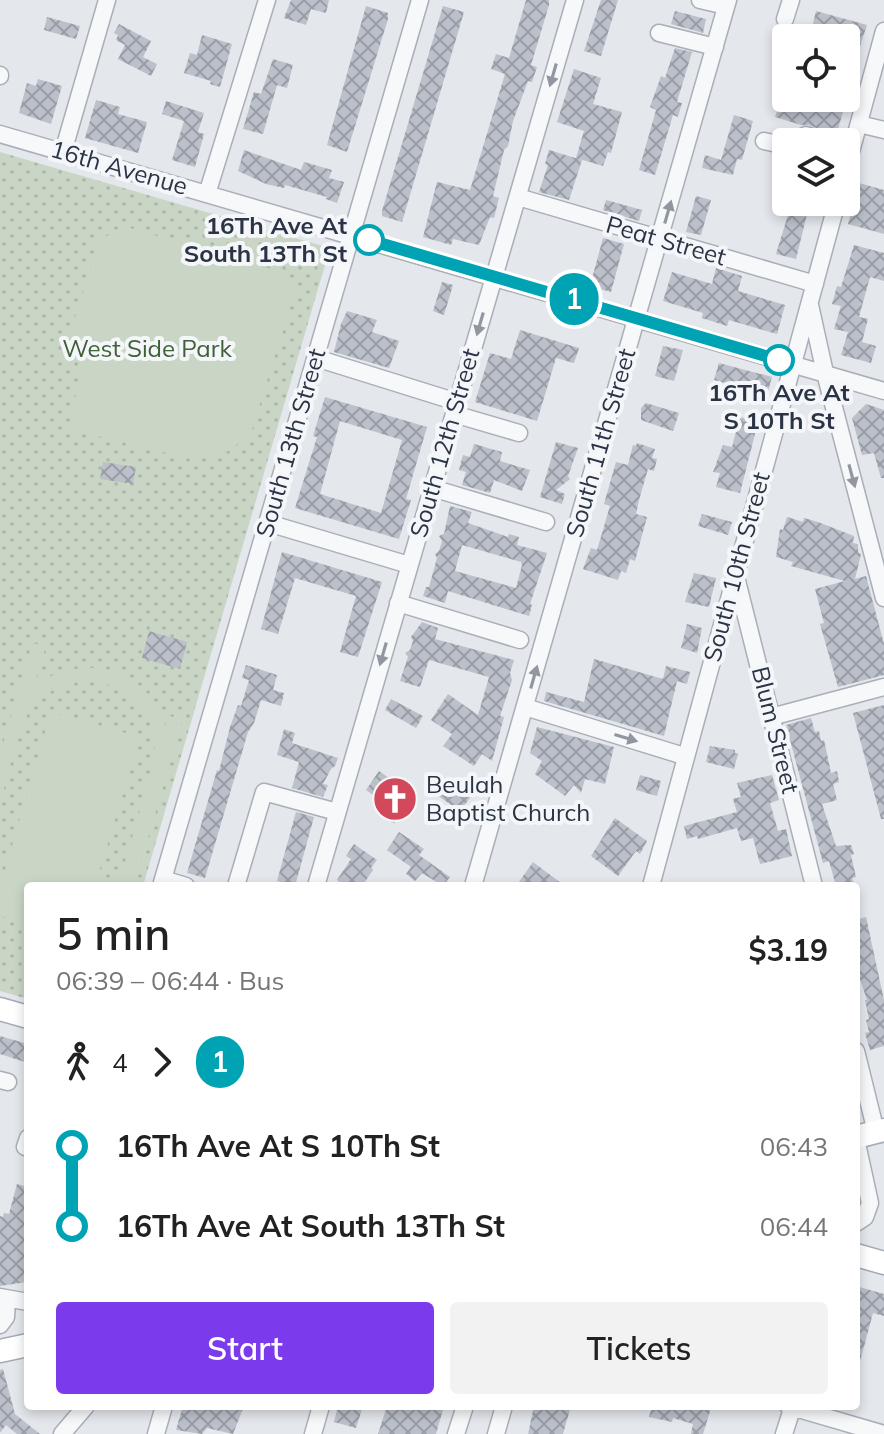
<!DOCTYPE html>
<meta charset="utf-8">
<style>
:root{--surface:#fff;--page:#f2f2f2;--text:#222;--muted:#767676;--accent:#7c3aed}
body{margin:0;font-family:Mulish,sans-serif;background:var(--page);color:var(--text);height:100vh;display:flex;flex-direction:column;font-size:30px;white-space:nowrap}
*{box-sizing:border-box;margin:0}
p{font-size:26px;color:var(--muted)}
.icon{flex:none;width:44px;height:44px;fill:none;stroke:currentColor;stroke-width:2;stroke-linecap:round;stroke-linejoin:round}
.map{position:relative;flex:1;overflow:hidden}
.details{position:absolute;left:24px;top:882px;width:836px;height:528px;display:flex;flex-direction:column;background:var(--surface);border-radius:8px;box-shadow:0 4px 12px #0003}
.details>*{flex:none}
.badge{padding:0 16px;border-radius:26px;font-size:28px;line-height:52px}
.tools{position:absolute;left:772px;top:24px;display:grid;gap:16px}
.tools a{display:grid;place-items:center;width:88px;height:88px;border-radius:8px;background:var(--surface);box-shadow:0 4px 12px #0003;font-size:40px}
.map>.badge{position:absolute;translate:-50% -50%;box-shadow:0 0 0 4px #fff}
.legs{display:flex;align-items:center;gap:12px;height:88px;padding:0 32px;font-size:26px}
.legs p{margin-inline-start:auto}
.head{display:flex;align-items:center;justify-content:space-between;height:136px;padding:0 32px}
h1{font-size:44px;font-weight:600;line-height:60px}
.button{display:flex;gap:16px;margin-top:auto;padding:16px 32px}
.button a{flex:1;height:92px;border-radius:8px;background:var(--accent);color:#fff;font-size:32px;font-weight:600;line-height:92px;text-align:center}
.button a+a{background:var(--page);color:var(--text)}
ul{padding:0 32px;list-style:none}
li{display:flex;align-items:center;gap:28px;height:80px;font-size:30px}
li i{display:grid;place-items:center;width:12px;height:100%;margin:0 10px;background:currentColor}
li i::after{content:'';width:20px;height:20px;margin:-10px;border:6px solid;border-radius:50%;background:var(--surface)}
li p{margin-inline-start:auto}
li:first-child i{background:linear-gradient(#0000 50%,currentColor 0)}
li:last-child i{background:linear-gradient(currentColor 50%,#0000 0)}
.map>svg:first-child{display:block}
</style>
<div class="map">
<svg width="884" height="1434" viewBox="0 0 884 1434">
<defs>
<pattern id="grass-dots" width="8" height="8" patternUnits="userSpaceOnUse" patternTransform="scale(2)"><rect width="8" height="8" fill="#c9d6c5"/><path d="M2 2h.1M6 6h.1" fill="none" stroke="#adb8ab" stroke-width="1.8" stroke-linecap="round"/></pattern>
<pattern id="building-cross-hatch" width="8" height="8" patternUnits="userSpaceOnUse" patternTransform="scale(2)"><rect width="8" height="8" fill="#bbc0ca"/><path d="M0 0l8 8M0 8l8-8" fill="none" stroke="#989da6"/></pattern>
</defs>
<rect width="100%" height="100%" fill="#e4e7ec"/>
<path fill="url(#grass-dots)" d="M0,152L330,248L143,886H28V999L0,991Z"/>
<path fill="#c9d6c5" d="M123,226L282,272L280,280L297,285L251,433L229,451L191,459L69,429L81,367L71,330L99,241Z
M32,643L46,646L34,686C83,651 146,667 166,726L169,716L183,719L134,886H118L154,762C155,750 156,738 151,725C134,677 68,667 34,705C18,723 7,779 0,804V754Z
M51,712L140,737L95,886H28V924L0,916V887Z"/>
<path fill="url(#building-cross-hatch)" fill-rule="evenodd" d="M291,0H329L326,13L311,9L306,25L284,18Z
M526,0H549V5L531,65L537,67L532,82L528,81L513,121L508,146L504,150L493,196L499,198L494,218L490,217L479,245L453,239L451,245L423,237L437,182L470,190L505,74L491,69L496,54L509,58Z
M601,0H618L601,56L584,51Z
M366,6L388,13V19L347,152L327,145Z
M443,6L464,12L402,222L382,216V211Z
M675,11L706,19L703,33L671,24Z
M816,11L867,25L860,46L849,43L852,34L813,24Z
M47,17L80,26L76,39L44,30Z
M119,24L151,41L143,57L157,64L151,76L118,59L125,45L116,40L118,35L114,33Z
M202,35L232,44L220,87L210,84L211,81L184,73L190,53L197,55Z
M675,48L692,52L677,102L682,103L678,117L673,115L655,175L639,170L656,110L650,107L661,76L665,78Z
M273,59L293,65L287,88L277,85L263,134L243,129L254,92L261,94Z
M574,69L601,78L593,104L622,112L611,153L608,152L603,166L576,158L584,131L557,122Z
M38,79L62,86L51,124L19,113L27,83L36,86Z
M781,98H847L836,136L809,125H801L775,117Z
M96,100L120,107L118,114L147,122L138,153L85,138Z
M166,101L204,113L198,132L204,134L195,167L172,160L184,121L162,114Z
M734,115L753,121L742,160L737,159L733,175L702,168L705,155L721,160Z
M244,150L301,170L304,162L332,170L329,178L344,182L337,203L326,199L327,197L285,185L284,188L266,184L238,171Z
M549,150L582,160L569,200L539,192L548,165L545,164Z
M859,183L884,190V234L848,224Z
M696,196L711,200L701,235L686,232Z
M606,200L642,210L639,221L603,210Z
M792,202H810L796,259L776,254Z
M603,238L624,244L611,292L590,286Z
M854,245L884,253V281L870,277L859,317L868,319L862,342L876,346L871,363L841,355L848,332L834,329L841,306L832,304L837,286L841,287Z
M716,268L742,276L738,291L785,305L777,334L729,320L727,326L702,318L703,313L663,301L672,272L712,284Z
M442,282L453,285L444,315L433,311Z
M347,311L377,320L372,332L399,341L389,368L334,352L341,324Z
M520,330L579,348L574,363L556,358L537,421L475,402L490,353L511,359Z
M663,346L683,350L674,381L655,376Z
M719,363L772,377L767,395L714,380Z
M325,397L427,427L406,499L411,500L399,539L295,508L317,437L313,436ZM340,421L402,440L381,513L320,494Z
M646,403L679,413L673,431L641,420V408Z
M866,404L884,410V478H881L874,453L862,455L852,418Z
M736,416L758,422L740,493L716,487L720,473L713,472L723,445L732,447L737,428L733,427Z
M556,442L578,448L568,476L570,479L556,490L565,494L562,504L540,497Z
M637,443L655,449L652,458L657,459L654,471L648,469L639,500L636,514L647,517L635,561L630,559L626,573L621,571L618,580L583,569L591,548L597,550L610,506L604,504L616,462L628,465L633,445L636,446Z
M474,444L502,452L500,461L530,470L522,491L494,480L490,493L462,485L466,472L459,470L463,455L470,457Z
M103,462L136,467L133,484L100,479Z
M450,506L472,512L468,523L508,537L509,534L519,537L517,545L547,553L530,604L532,605L529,616L448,591L445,603L423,596L426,587H429L437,558L435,554L439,551L442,541L439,536L444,534ZM462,545L521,562L522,565L516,588L455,571Z
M702,514L732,522L728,535L698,526Z
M787,517L803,522L804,518L818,522L854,536L853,543L858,544V552L861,554L855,579L866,576L884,644V675L838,687L820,624L824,623L815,589L845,581L791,566L793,562L776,557L780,529L783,530Z
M282,552L382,582L358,657L340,652L356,596L295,578L278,634L261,629Z
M694,573L716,578L709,607L685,602Z
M422,622L438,628L435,639L514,660L510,673L512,680L500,716L504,717L492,761L482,754L474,766L443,746L452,734L431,720L448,694L478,715L489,677L429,660L420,687L400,681L408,657L405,653L410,650L413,641L411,637Z
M687,624L702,628L697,653L681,648Z
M149,631L187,642L180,669L142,658Z
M594,659L663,679L666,666L690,672L687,684L677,681L664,736L544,701L546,692L584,702Z
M246,665L277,675L273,690L284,693L281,706L261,700L254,723L248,732L205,878L187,873L217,770L219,771L230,727L238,705L241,706L249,680L242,678Z
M391,699L423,716L416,728L385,710Z
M884,705V819H881L853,713Z
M811,718L815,732L819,731L821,741L824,740L831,773L837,771L839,782L833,784L837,800L822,804L836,846L851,845L854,854L851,855L856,877L852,878L855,886H836L829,861L823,863L786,725Z
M537,727L614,747L605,784L585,779L581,793L574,785L565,796L535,774L542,761L530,753Z
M284,729L295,733L292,743L338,758L335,766L331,769L323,784L328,785L323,797L292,788L299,762L277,755Z
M710,746L735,750V753L738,754L734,769L706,762Z
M379,771L413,795L394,823L378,812L385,803L366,790Z
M640,775L661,781L657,796L636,790Z
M772,775L779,800L770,803L778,831L786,829L792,856L760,864L753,838L741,841L737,828L698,839L697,836L687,839L684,826L737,812L733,799L741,797L737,783Z
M445,777L472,795L460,811L434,793Z
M296,812L314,817L295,886L277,881Z
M615,818L647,841L640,854L636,851L618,876L591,856Z
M399,832L424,849L419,855L450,877L443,886L422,873L415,881L406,874L411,867L387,850Z
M354,844L377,860L371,868L373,870L362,886H345L337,880L351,859L346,856Z
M533,862L565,886H516Z
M866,917L884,1000V1046L870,1050L865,1033L869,1032L866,1020L869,1019L865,1000H867L856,967V920Z
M0,1036L28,1044V1063L0,1054Z
M17,1184L28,1187V1278L27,1282L0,1286V1216L3,1217L4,1213L9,1214Z
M856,1286L884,1294V1316L873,1313L858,1369H856Z
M3,1369L15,1414L40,1434H17L6,1425L0,1433V1370Z
M183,1406H244L233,1434L207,1428L202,1434L176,1430Z
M338,1406H363L356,1428L334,1422Z
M387,1406H444L436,1434H378Z
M534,1406H571L563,1434H528Z
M652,1406H706L711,1408L703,1434H691L693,1424L673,1418L672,1422L649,1417Z"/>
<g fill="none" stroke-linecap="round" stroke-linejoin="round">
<g stroke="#a9aeb7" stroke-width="19">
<path id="minor" d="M700,0L726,6
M785,19L791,0
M659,33L715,47
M0,75V76
M859,124L884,130
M0,134L884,391
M764,141L786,146
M794,142L806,135L827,142
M63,152L107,0
M846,170L884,31
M207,194L267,0
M518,197L815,284
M810,305L825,373L884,598
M316,358L457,402
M454,414L519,433
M432,488L546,522
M268,523L409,565
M735,573L814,886
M398,603L520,640
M525,707L684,756
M771,717L884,687
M163,879L186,886
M161,886L420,0
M236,886L264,792L337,812
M316,886L575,0
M473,886L728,0
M651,886L837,202
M856,1051L876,1132
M0,1080L8,1082
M856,1139L870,1203L865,1217L856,1223
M25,1147L28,1138
M0,1297L28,1302
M0,1325L6,1317L7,1299
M788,1406L884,1434
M62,1434L86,1406
M156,1434L164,1406
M313,1434L321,1406
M456,1434L465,1406
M496,1434L504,1406
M784,1434L793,1406"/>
</g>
<g stroke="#a3abb8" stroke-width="25">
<path id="major" d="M0,1009L28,1017
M856,1137L884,1130
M856,1255L884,1263
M0,1351L28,1345"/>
</g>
<use href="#minor" stroke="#f7f8fa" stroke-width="16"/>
<use href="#major" stroke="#fff" stroke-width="22"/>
</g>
<defs><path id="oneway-solid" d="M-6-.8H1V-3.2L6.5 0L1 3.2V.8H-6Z" transform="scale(2)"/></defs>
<g fill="#9196a0">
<use href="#oneway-solid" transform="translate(553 75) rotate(106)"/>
<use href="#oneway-solid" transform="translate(668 212) rotate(-74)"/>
<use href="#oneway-solid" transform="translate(480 324) rotate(106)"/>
<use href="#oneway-solid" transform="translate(852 476) rotate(75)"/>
<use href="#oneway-solid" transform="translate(383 654) rotate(106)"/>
<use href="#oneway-solid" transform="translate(534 677) rotate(-74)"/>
<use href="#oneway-solid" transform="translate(626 738) rotate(17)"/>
</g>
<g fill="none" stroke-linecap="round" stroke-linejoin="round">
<g stroke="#fff" stroke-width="18">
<path id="line-1" d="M369,240L779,360"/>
</g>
<use href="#line-1" stroke="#00a3b4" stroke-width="12"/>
</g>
<defs>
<g id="church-disc" transform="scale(2.3)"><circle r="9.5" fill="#d1495b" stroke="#f4f6f9"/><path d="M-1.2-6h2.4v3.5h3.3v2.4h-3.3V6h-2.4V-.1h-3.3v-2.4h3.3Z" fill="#fff"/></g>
</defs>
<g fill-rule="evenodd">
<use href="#church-disc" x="395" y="799"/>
</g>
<g fill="#fff" stroke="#00a3b4" stroke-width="4">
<circle cx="369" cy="240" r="14"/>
<circle cx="779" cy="360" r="14"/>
</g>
<g text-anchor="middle" stroke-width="8" stroke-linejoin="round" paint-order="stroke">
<g font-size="24" fill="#2b3445" stroke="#f4f6f9">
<text transform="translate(119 168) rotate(16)" y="8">16th Avenue</text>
<text transform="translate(666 241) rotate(16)" y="8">Peat Street</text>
<text transform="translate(291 443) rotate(-74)" y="8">South 13th Street</text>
<text transform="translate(445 443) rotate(-74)" y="8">South 12th Street</text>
<text transform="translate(601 443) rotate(-74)" y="8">South 11th Street</text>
<text transform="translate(737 567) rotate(-75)" y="8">South 10th Street</text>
<text transform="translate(775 730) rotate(76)" y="8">Blum Street</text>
</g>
<g font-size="24" font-weight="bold" fill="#2b3445" stroke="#f4f6f9" text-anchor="end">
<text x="347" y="234">16Th Ave At<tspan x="347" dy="28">South 13Th St</tspan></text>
<text x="779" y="401" text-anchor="middle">16Th Ave At<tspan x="779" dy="28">S 10Th St</tspan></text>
</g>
<g font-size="24" fill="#3f6138" stroke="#f4f6f9">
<text x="147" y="357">West Side Park</text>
</g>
<g font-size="24" fill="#2b3445" stroke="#f4f6f9" text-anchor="start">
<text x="426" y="793">Beulah<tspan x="426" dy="28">Baptist Church</tspan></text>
</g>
</g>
</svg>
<div class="tools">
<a><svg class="icon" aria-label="locate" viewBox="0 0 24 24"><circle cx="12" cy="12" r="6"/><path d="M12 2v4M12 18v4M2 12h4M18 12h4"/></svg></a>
<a><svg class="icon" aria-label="layers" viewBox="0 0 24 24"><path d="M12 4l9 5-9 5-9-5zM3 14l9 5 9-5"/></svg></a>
</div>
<b class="badge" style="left:574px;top:299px;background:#00a3b4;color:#fff">1</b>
<section class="details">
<div class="head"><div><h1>5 min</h1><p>06:39 – 06:44 · Bus</p></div><b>$3.19</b></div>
<div class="legs"><svg class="icon" aria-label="walk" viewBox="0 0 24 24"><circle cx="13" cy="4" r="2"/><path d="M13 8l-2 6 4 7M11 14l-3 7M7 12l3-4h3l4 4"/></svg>4<svg class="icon" aria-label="forward" viewBox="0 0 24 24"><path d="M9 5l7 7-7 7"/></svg><b class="badge" style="background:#00a3b4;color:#fff">1</b></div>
<ul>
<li><i style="color:#00a3b4"></i><b>16Th Ave At S 10Th St</b><p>06:43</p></li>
<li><i style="color:#00a3b4"></i><b>16Th Ave At South 13Th St</b><p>06:44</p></li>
</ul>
<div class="button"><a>Start</a><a>Tickets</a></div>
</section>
</div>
